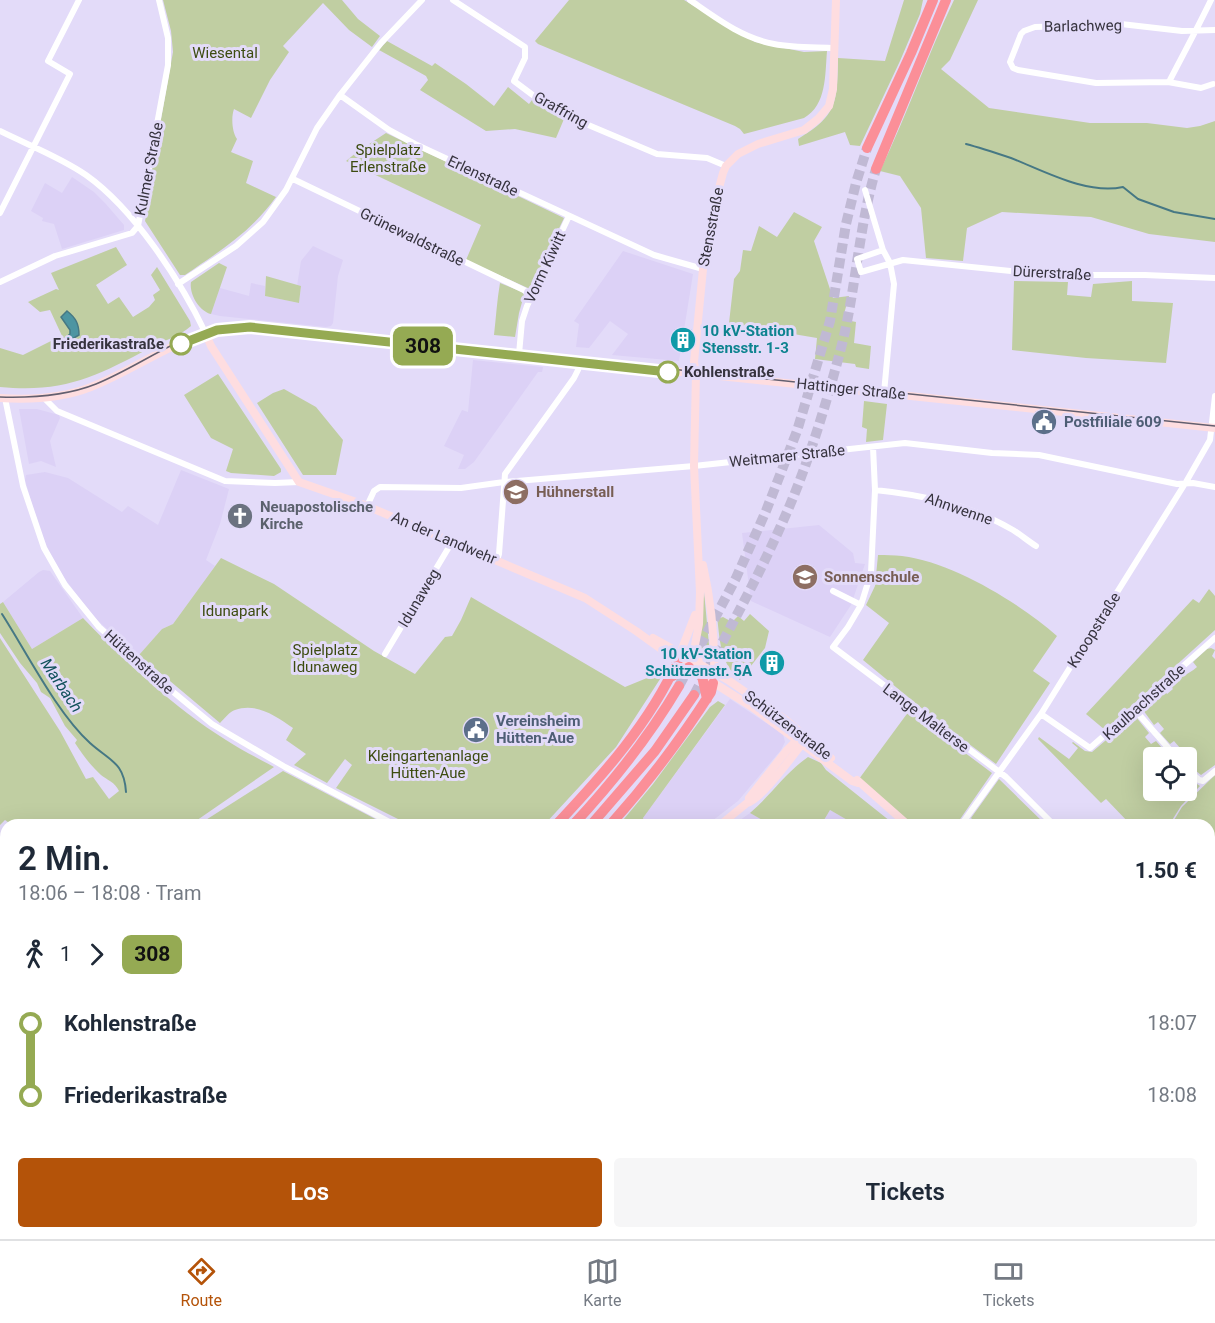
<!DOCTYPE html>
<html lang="de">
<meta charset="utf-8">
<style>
:root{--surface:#fff;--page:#f6f6f7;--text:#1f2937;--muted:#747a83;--line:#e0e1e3;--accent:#b45309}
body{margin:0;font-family:Roboto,sans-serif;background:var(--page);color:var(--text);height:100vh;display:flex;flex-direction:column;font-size:22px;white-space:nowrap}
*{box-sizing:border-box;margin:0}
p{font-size:20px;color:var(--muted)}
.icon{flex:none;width:33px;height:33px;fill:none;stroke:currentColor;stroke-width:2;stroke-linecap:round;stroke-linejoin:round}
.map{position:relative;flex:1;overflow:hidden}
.side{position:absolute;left:0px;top:819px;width:1215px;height:420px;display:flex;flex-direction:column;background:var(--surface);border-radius:18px 18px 0 0;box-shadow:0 6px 24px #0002}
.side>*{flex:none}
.badge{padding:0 12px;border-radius:9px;font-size:21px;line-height:39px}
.controls{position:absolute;left:1143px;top:747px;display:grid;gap:12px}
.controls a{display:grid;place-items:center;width:54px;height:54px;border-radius:6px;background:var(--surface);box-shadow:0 6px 24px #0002;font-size:30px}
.map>.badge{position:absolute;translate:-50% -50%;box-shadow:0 0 0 3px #fff}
.legs{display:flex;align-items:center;gap:9px;height:66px;padding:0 18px;font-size:20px}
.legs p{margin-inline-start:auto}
.overview{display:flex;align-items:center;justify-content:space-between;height:102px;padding:0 18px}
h1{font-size:33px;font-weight:600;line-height:45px}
.primary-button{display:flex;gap:12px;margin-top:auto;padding:12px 18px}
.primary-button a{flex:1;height:69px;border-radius:6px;background:var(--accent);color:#fff;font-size:24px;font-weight:600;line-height:69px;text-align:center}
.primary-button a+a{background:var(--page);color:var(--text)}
ul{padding:0 18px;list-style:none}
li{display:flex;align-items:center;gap:21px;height:72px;font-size:22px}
li i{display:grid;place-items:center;width:9px;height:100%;margin:0 8px;background:currentColor}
li i::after{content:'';width:15px;height:15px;margin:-8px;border:4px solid;border-radius:50%;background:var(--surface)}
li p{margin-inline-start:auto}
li:first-child i{background:linear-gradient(#0000 50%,currentColor 0)}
li:last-child i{background:linear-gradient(currentColor 50%,#0000 0)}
.tab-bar{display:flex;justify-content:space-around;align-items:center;height:84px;border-top:2px solid var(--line);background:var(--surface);font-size:16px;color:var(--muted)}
.tab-bar a{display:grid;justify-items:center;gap:3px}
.tab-bar .current{color:var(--accent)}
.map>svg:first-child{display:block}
</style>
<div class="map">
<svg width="1215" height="1239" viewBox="0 0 1215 1239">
<rect width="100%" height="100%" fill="#e3dbf9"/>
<path fill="#dcd1f6" d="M72,177L94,192L105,203L124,225V230L62,249L54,224L42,221L43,218L31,211L45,183L62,193Z
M313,246L343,260L338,276L333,323L331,326L326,327L220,316L211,314L220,288L249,296L251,283L265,286V296L299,303L301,286H297L301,261Z
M623,251L693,274L679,361L612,355L628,334L610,321L589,348L576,347L579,324L574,321Z
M473,360L543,367L542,372H538L474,462L465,469H458L464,455L444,446L462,410L468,412Z
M19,409H37L59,415L60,418L50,441L56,467L41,461L29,464Z
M181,470L229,489L220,524L206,560L215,566L173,624L162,629L139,655H135L93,616L62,575L50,554L37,522L25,480L26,475L45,472L68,478L122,512L128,506L158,525Z
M819,525L853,553L855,563L865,564L851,605L830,637L751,601L742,533Z
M43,570L50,571L83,618L32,649L3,602L39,572Z
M730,699L783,734L785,742L781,750L738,801L712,821L706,825H645L643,818Z
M830,810L856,825H821Z
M750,813L771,825H733Z
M0,895L6,900V970L0,966Z
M0,1094L6,1099V1233H11L6,1239H0Z
M1209,1199L1215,1204V1239H1110L1103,1233H1209Z
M23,1233H181L186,1239H18Z
M446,1233H941L938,1239H455Z"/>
<path fill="#c0cea2" d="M163,0H342L358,19L380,36L372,47L349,30L323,3L283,46L289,52L270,80L251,118L234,109C231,117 232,132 237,139L231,152L253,161L246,183L276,197C251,232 220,251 185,275H180L145,221L149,199L147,198L173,52L171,31Z
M569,0H684L755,42L804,52L827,51C825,74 827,105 804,118L744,134L740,129L735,126L538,44L535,41Z
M904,0H923L920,14L900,61L860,146L850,145L845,132L799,146L798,139C838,115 837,102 838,58L885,61Z
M954,0H978L950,60L941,69L989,108L1090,123H1147L1187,128L1200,126L1215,121V242L1149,234L1091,217L1002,212L967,228L963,261L926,258L921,208L900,176L880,171C907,115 927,56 954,0Z
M387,41L432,66L435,63L466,84L494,106L508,87L529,104L532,100L564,119L556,138L515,129L486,131L420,90L428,80L426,76L379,50Z
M386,133L564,218L530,289L466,260L481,225L346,161L357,152Z
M794,212L822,227L814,241L833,298L849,296L844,314L851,315V321L856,322L854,343L871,346L869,369L856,367L855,364L815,359L817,338L729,323L734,279L740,271L743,250L751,251L759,226L777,237Z
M116,247L127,265L96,285L108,304L119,297L133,317L149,307L155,300L153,295L160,290L151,275L157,267L190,321L191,326C180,336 163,341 150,348C95,377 64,393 0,387V348L23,355L59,337L63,338L50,310L40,312L28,302L56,289L59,290L51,273Z
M219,263L227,267L211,314C199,311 189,294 191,282Z
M266,276L301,286L299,303L265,296Z
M1014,281L1068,282L1067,295L1091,297L1093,284L1132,281V301L1173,303L1166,363L1086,358L1012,350Z
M500,283L522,292L524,295L519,313L515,337L494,335C496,317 497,300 500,283Z
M218,374L281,469V472L274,476L231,473L226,471L233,449L211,438L184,395Z
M284,389L316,407L343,440L336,475H303L257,403L273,393Z
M864,401L887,404L883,440L866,442L867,429L862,427Z
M878,555C886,555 894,555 902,556C953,562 1019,603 1057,636L1033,671L1050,683L996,764L930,715L863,660L889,623L866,605L875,586Z
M221,558L274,584L374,651L415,674L445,637L452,636L461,620L471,597L625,687L647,678L651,670L662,676L616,747L544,825H410L336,788L352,765L345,759L327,783L294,765L306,754L286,740L293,728C276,716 256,702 235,710C230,711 224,719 220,723L139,655L162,629L173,624Z
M1209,589L1215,596V630L1105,730L1086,714L1193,599L1199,603Z
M704,591L709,645L708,649L697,648Z
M3,602L32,649L83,618C125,662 175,708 226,740C241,750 258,758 274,767L190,825H12L5,820L0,825V638L60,731L86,779L93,777L109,799L119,791C115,782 107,780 101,775C90,765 82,754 75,743L77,740L65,726L50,698L41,692L37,683L20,663L0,633V604Z
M750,614L769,631L765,648L740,680C720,663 720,641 717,616L720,618L723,617L732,622L738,616L744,621Z
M1211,648L1215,650L1212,656L1215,659V765L1201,775L1191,767L1195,763L1190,758L1187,760L1186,758L1182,757L1177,752L1180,748L1174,741L1170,744L1160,733L1164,729L1158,722L1154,725L1143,710L1145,705L1163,689L1167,694L1173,689L1169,684C1179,676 1187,676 1197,667L1193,662L1207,649Z
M718,701L725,705L643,818L645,825H619L653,784L710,707Z
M909,711L992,773L956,825H913L859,779Z
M1136,717L1149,733L1145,737L1151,744L1156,741L1169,756L1167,757L1154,758V790H1186L1187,782L1190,786L1194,782L1200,786L1181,806L1169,825H1131L1106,799L1101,803L1038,739L1039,737L1069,759L1078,748L1072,743L1073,742L1085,751L1092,752L1132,718Z
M808,757L821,763L826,770L895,825H856L830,810L821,825H771L750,813C771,795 786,772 808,757Z
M283,771L387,825H204L201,823Z
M1215,775V862L1209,853V825H1171L1182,807Z
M999,779L1046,825H978L971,818Z
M0,848L6,854V910L0,905Z
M1209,876L1215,885V919L1209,922Z
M0,966L6,970V1090L0,1085Z
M1209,1135L1215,1140V1204L1209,1199Z
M181,1233H286L284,1239H186Z
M941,1233H1102L1110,1239H938Z"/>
<path fill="#4d95a2" stroke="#467884" stroke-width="1.5" d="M67,311C76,318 79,324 79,335L60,346L57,340L64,339L70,334V330L61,317Z"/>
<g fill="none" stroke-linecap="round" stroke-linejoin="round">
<path stroke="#467884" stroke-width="2" d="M966,144C981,148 996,153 1011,158C1044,171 1087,195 1123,187L1138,199L1174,212L1215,219
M2,614C27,653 57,713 90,743C110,761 124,762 126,792
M0,1031L6,1020"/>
<path stroke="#c0b9d4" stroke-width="10" stroke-dasharray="10 5" stroke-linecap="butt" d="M679,686L736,578L766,511L797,431L830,321L846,224L856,183L867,148
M694,695C725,637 757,580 783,521C807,468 825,408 840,352C856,292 858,229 876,169"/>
<path stroke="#fff" stroke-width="6" d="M453,0L525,47V58L514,81L542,102L567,116L657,154L707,158L726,166
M690,0C716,18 742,38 774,44C794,48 814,47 835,48
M1211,0C1198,27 1184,53 1170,80L1168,82L1096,83L1018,70L1013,68L1010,62L1021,34L1024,31L1035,27L1121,24L1182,31L1215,30
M1168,82L1201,88L1213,84
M340,95L381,43L422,0
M0,131C28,145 60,157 86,175C134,209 180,280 205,332
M293,179L532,294
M865,190L883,250L890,263L894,284L884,393
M0,213L70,74L48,61L79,0
M883,250L857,259L861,272L903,260L1049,275H1145L1215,278
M0,282L55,256L132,233L138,226L168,65V38L159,0
M178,284L236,246L263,222L286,190L317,128L340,95L389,130L415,144L654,255L703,269
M519,354L522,321L527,306L569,216
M5,398L23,486L44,548L65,585L99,627L149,672L212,724L285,767L395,825
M44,398L57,411L225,481L275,483L299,482
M873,447L875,490L871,573L861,605L848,627L833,647L1006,777L1054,825
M875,490C924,495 970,505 1013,530C1021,535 1028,541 1036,546
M367,506L374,491L380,487L461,488L504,482L694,466L905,443L992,453L1039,455L1177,484L1193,483L1215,487
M497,560L499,554L505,474L574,378L578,370L580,361
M833,591L861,605
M385,654L452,542
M1135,710L1177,758
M1041,714L1090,748L1215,638
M1186,768L1199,780L1203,781L1215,771
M961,825L1041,714L1186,482L1210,440L1215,396
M1209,930L1215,928
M453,1233L463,1239
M1111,1233L1118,1239
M12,1239L16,1233
M773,1239L776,1233"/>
<path stroke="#fedde0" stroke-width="8" d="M205,332L211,346L299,482L362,504L585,598L636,631L668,654L752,707L852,781L858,783
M0,398C30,400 63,398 91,387C142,367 187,329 244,326L1215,428
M703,565C711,601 715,638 714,674
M653,638L728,680L786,720L831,758
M678,659L695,615
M702,676L695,645L699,624L700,592L694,466L696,373L694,362L703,269L715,203L723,173L726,166L738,154L758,144L804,130L818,119L829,106L833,89L836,0
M857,780L908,825
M749,798L787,750L800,737
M720,825L747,803C762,799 792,756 803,743V739
M1209,1082L1215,1087
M364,1239L368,1233"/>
<path stroke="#fb8f98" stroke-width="10" d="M867,148L911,53L933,0
M876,169L946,0
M702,676L707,699
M671,677L689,667
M556,825C602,776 650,723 678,660
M573,825C613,782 649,737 679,686
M591,825L655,751L694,695
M610,825C648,783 681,739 711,692L713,683
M293,1239L295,1233
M308,1239L310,1233"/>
<path stroke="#635f6f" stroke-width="1.5" d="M0,397C33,398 66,396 96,384C145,364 188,327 241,324L1215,426"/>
<g stroke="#635f6f" stroke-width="4.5">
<path id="rail" d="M0,910L6,915
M0,924L6,930
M359,1233L366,1239
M374,1233L381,1239"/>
</g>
<use href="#rail" stroke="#e3dbf9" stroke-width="2" stroke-dasharray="7" stroke-linecap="butt"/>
</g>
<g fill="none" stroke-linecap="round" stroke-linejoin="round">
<g stroke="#fff" stroke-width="14">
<path id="line-1" d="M181,344L217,330L250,327L668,372"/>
</g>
<use href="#line-1" stroke="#95aa53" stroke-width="9"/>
</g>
<defs>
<g id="building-disc" transform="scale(1.35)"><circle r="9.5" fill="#0f9aa8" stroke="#e3dbf9"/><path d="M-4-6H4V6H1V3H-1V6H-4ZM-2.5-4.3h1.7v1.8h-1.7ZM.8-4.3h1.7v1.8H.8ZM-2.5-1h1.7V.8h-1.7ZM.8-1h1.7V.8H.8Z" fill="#fff"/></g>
<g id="civic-disc" transform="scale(1.35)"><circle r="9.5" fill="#5c6f8a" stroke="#e3dbf9"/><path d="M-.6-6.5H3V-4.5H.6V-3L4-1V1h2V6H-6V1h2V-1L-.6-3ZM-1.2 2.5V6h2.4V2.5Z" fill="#fff"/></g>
<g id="school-disc" transform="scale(1.35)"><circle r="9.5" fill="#8d6e63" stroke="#e3dbf9"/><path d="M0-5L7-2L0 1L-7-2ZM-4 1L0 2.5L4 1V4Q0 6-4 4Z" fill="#fff"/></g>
<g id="church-disc" transform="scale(1.35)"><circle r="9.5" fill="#6b7280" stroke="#e3dbf9"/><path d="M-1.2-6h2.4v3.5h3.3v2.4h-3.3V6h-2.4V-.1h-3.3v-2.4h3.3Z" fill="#fff"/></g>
</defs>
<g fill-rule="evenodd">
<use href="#building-disc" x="683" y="340"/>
<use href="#civic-disc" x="1044" y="422"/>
<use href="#school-disc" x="516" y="492"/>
<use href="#church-disc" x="240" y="516"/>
<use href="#school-disc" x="805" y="577"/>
<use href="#building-disc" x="772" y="663"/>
<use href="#civic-disc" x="476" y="730"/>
</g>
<g fill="#fff" stroke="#95aa53" stroke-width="3">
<circle cx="181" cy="344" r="10"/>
<circle cx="668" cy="372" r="10"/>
</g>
<g text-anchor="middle" stroke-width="6" stroke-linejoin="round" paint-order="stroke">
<g font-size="15" fill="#36333e" stroke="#e3dbf9">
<text transform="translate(1083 26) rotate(-1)" y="5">Barlachweg</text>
<text transform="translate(561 110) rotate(29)" y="5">Graffring</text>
<text transform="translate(149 169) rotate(-79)" y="5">Kulmer Straße</text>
<text transform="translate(483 176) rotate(25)" y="5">Erlenstraße</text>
<text transform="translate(711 227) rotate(-79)" y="5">Stensstraße</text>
<text transform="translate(412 237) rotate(26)" y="5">Grünewaldstraße</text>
<text transform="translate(545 267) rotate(-65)" y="5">Vorm Kiwitt</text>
<text transform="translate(1052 273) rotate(3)" y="5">Dürerstraße</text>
<text transform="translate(851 389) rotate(6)" y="5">Hattinger Straße</text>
<text transform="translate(787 456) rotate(-6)" y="5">Weitmarer Straße</text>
<text transform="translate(959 509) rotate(19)" y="5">Ahnwenne</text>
<text transform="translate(444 538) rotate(23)" y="5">An der Landwehr</text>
<text transform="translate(419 598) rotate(-59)" y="5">Idunaweg</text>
<text transform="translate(1094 630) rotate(-58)" y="5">Knoopstraße</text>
<text transform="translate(139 662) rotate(42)" y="5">Hüttenstraße</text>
<text transform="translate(1144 702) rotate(-42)" y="5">Kaulbachstraße</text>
<text transform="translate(926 718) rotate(37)" y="5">Lange Malterse</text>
<text transform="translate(788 725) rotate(37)" y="5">Schützenstraße</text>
</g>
<g font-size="15" fill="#3d4c10" stroke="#e3dbf9">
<text x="225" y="58">Wiesental</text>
<text x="388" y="155">Spielplatz<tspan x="388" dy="17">Erlenstraße</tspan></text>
<text x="235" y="616">Idunapark</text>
<text x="325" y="655">Spielplatz<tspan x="325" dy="17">Idunaweg</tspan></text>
<text x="428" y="761">Kleingartenanlage<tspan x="428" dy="17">Hütten-Aue</tspan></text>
</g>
<g font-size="15" font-weight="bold" fill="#0d838f" stroke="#e3dbf9" text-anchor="start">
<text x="702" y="336">10 kV-Station<tspan x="702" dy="17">Stensstr. 1-3</tspan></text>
<text x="752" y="659" text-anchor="end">10 kV-Station<tspan x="752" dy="17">Schützenstr. 5A</tspan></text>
</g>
<g font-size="15" font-weight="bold" fill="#36333e" stroke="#e3dbf9" text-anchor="end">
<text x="164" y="349">Friederikastraße</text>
<text x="684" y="377" text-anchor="start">Kohlenstraße</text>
</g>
<g font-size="15" font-weight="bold" fill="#4e5e75" stroke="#e3dbf9" text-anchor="start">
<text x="1064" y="427">Postfiliale 609</text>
<text x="496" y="726">Vereinsheim<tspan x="496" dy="17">Hütten-Aue</tspan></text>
</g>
<g font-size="15" font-weight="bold" fill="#785e54" stroke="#e3dbf9" text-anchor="start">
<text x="536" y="497">Hühnerstall</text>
<text x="824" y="582">Sonnenschule</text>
</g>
<g font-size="15" font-weight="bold" fill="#5b616d" stroke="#e3dbf9" text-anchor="start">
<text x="260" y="512">Neuapostolische<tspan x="260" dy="17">Kirche</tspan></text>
</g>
<g font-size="16" font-style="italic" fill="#11515b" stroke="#e3dbf9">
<text transform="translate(62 685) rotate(56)" y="6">Marbach</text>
</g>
</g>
</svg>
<div class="controls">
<a><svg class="icon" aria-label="locate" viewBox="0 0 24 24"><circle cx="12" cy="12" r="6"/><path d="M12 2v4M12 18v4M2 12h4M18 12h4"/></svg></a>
</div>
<b class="badge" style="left:423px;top:346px;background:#95aa53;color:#111">308</b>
<section class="side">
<div class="overview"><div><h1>2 Min.</h1><p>18:06 – 18:08 · Tram</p></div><b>1.50 €</b></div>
<div class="legs"><svg class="icon" aria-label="walk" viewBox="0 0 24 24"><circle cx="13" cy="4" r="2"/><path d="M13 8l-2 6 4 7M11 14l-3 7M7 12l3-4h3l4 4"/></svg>1<svg class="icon" aria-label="forward" viewBox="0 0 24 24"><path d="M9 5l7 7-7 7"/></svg><b class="badge" style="background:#95aa53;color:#111">308</b></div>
<ul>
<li><i style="color:#95aa53"></i><b>Kohlenstraße</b><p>18:07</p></li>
<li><i style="color:#95aa53"></i><b>Friederikastraße</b><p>18:08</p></li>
</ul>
<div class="primary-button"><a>Los</a><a>Tickets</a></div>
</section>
</div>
<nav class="tab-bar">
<a class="current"><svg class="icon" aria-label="directions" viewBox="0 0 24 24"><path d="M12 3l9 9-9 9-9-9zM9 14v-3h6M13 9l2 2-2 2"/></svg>Route</a>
<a><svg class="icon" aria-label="map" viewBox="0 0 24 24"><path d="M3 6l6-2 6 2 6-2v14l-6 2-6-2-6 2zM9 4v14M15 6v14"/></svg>Karte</a>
<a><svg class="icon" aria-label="tickets" viewBox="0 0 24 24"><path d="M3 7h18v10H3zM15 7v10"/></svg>Tickets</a>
</nav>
